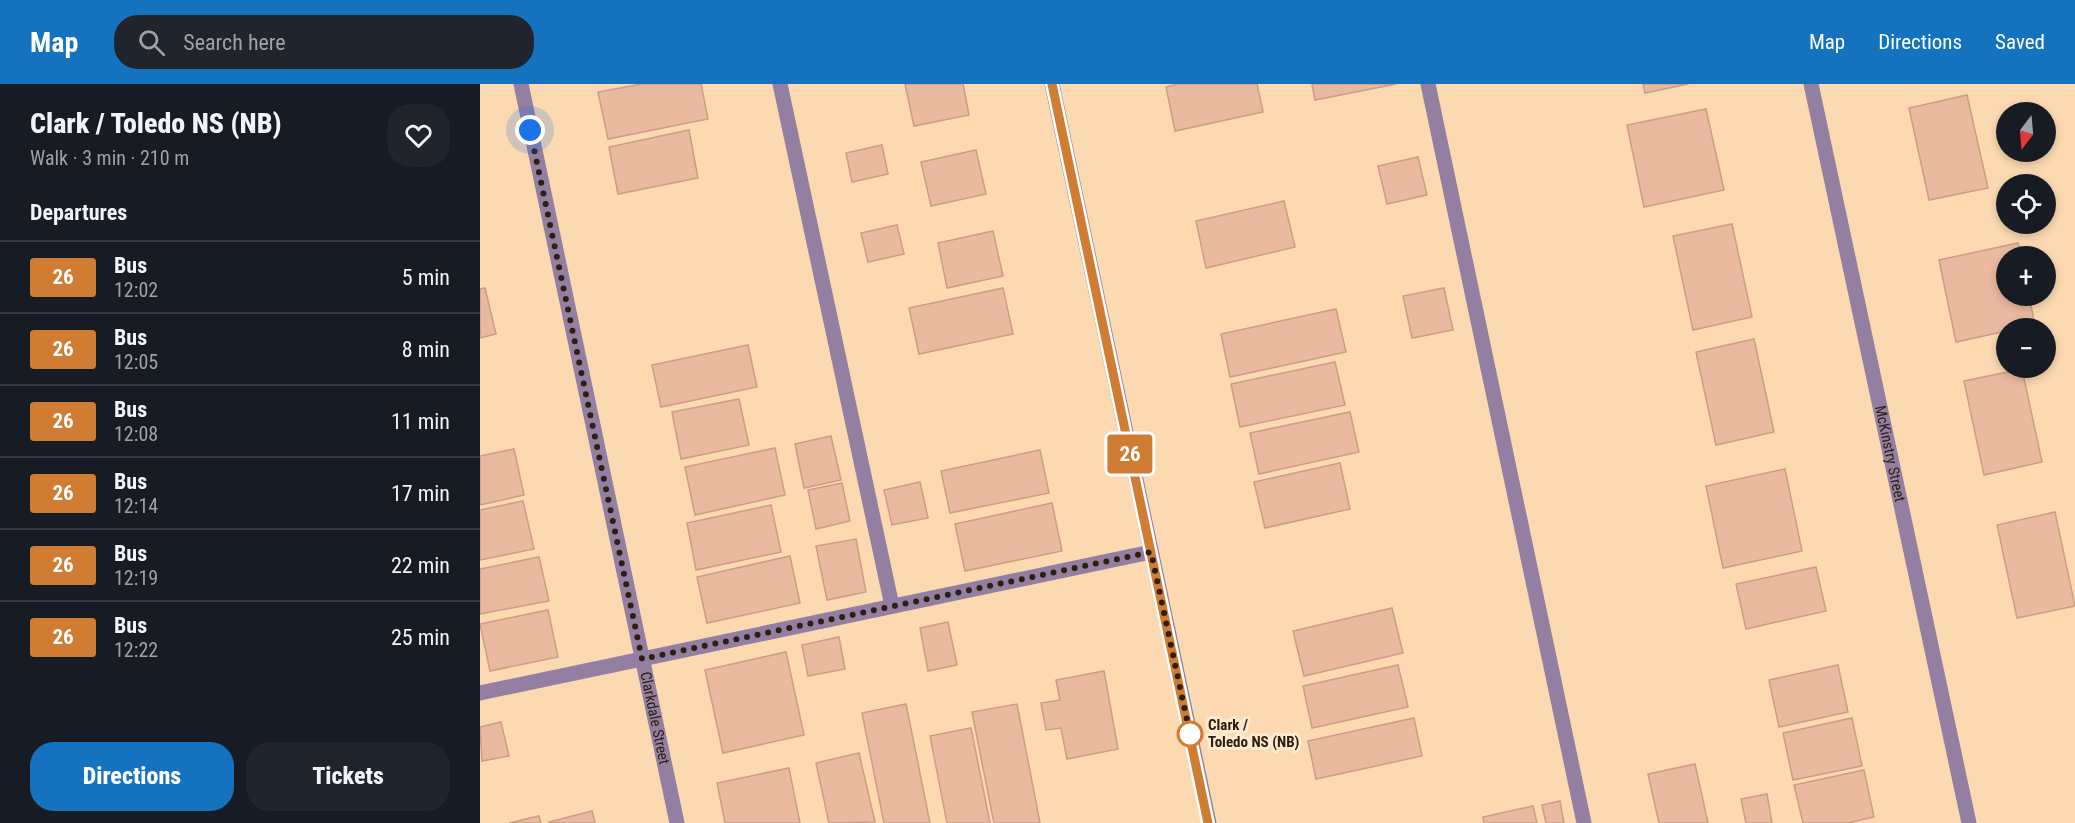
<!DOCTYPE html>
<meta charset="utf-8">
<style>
:root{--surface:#171b24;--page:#20242c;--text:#f1f3f6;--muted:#9ea1a6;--line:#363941;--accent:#1572bf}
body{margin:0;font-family:"Roboto Condensed",sans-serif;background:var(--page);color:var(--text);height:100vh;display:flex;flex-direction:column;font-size:22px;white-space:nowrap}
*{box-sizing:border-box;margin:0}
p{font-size:20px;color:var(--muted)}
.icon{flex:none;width:33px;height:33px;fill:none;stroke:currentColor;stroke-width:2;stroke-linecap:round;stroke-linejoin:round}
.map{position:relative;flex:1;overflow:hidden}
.details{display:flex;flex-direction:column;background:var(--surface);width:480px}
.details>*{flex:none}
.badge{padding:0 12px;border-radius:4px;font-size:21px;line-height:39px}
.needle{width:39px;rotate:196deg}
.buttons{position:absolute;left:1516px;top:18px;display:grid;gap:12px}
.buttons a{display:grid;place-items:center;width:60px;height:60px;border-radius:50%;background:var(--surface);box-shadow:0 3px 9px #0003;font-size:30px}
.you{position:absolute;width:30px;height:30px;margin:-15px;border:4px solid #fff;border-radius:50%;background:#1a73e8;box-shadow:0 0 0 9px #1a73e833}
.map>.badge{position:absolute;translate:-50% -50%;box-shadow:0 0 0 3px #fff}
h2{padding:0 30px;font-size:22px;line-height:54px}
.round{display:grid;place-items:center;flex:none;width:63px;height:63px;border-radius:24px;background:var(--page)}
.summary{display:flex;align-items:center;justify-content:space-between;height:102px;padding:0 30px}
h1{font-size:28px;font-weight:800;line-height:45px}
.primary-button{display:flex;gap:12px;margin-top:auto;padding:12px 30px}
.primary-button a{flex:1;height:69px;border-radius:24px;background:var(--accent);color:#fff;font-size:24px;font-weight:800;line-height:69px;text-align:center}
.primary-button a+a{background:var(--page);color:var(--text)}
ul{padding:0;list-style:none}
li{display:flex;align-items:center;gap:18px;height:72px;padding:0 30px;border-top:2px solid var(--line)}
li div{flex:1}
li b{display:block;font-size:22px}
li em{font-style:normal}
li .badge{min-width:66px;font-weight:700;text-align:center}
header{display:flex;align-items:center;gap:36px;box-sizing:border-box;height:84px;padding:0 30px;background:var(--accent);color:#fff}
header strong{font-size:28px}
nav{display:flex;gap:33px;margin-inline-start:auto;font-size:21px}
.search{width:420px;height:54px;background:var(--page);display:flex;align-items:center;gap:15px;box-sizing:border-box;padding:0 21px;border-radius:24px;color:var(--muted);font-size:22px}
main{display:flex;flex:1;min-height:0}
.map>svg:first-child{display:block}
</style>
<header>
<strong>Map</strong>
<div class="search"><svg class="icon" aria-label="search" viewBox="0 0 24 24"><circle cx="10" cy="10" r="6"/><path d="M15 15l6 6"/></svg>Search here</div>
<nav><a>Map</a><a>Directions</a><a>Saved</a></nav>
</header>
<main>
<section class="details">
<div class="summary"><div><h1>Clark / Toledo NS (NB)</h1><p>Walk · 3 min · 210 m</p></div><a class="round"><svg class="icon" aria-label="heart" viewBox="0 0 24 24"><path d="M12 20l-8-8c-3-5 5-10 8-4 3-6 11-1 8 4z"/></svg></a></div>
<h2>Departures</h2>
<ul>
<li><span class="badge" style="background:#d07c32;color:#fff">26</span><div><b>Bus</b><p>12:02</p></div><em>5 min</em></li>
<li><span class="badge" style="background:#d07c32;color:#fff">26</span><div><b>Bus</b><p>12:05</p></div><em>8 min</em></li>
<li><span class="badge" style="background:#d07c32;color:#fff">26</span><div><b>Bus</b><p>12:08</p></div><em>11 min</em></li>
<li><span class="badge" style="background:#d07c32;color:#fff">26</span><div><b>Bus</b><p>12:14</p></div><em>17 min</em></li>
<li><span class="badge" style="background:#d07c32;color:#fff">26</span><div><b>Bus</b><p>12:19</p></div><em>22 min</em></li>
<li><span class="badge" style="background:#d07c32;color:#fff">26</span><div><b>Bus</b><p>12:22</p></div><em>25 min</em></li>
</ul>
<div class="primary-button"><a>Directions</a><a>Tickets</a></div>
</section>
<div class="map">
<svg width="1595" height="739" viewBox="0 0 1595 739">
<rect width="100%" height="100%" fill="#fcd9b1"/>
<path fill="#eabaa0" stroke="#cb9d84" stroke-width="1.5" d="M162,0H221L228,35L128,55L118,8Z
M425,0H483L489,31L434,42Z
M698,0H777L783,28L695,47L686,3Z
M832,0H916L835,16Z
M1163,0H1208L1165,9Z
M1487,11L1508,104L1449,116L1429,24Z
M1226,25L1244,106L1164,123L1147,41Z
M209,46L218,94L138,110L129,63Z
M402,61L408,90L372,98L366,69Z
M496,66L506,110L451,122L441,78Z
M938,73L947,111L907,120L898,82Z
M804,117L815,163L726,184L716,137Z
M1252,140L1272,233L1213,246L1193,152Z
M417,141L424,170L388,178L381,149Z
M513,147L523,192L467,204L458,159Z
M1538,159L1541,172H1527V212H1549L1555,241L1527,244V247L1476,258L1459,176Z
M5,204L16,250L0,254V205Z
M523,204L533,250L439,270L429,224Z
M964,204L973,246L932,254L923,212Z
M856,225L866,268L750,293L741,250Z
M1274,255L1294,348L1236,361L1216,268Z
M268,261L277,303L181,323L172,281Z
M855,278L865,321L760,343L751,300Z
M1542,285L1562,378L1504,391L1484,297Z
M259,315L269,361L201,375L192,328Z
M870,328L879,368L779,390L770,349Z
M351,352L361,396L324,404L315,360Z
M295,364L305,411L215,431L205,383Z
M34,365L44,411L0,421V372Z
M560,366L569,409L470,429L461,387Z
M860,379L870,425L785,444L774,398Z
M1305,385L1322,467L1243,484L1226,402Z
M440,398L448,434L412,441L404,406Z
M362,399L370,437L336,445L328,406Z
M43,417L54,465L0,476V426Z
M572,419L582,467L485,487L475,440Z
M291,421L301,468L216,486L207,439Z
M1575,428L1595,522L1537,534L1517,441Z
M376,455L386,508L347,516L336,462Z
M310,472L320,519L227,539L217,493Z
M59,473L69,517L0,530V485Z
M1336,483L1346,527L1266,545L1256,500Z
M912,524L923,569L824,592L813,547Z
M68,526L78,573L10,587L0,540Z
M468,538L477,581L448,587L440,544Z
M359,553L365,585L328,592L322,561Z
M306,568L324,651L243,669L225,586Z
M918,581L928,623L832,644L823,602Z
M1358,581L1368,628L1299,643L1289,596Z
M624,587L638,665L587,675L581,644L566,646L561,619L580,616L576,596Z
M426,620L450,739H404L382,629Z
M537,620L560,739H514L492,628Z
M934,634L942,672L836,695L828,657Z
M1372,634L1382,682L1313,696L1303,649Z
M21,638L29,672L2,677L0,643Z
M491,644L510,739H467L450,652Z
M379,669L395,738L349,739L336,679Z
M1215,680L1228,739H1179L1168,690Z
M309,684L320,739H245L237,699Z
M1384,686L1394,733L1368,739H1323L1314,701Z
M1287,710L1292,739H1266L1261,715Z
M1080,717L1084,739H1066L1062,721Z
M1053,722L1057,739H1004L1003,733Z
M112,727L115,739H69V738Z
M59,732L61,739H29Z"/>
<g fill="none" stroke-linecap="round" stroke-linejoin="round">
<g stroke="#927fa1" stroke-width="15">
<path id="s1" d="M41,0L197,739"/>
<path d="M300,0L412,522"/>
<path d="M572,0L729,739"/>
<path d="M948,0L1104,739"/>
<path id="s2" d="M1331,0L1489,739"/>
<path d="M0,609L671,468"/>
</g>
</g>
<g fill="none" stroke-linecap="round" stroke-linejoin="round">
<g stroke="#fff" stroke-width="14">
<path id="line" d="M572,0L728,739"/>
</g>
<use href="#line" stroke="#d07c32" stroke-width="9"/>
<path stroke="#2d2010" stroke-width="6" stroke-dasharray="0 10.8" d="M50,46L162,575L671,468L710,650"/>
</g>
<circle fill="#fff" stroke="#d07c32" stroke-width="3" cx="710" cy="650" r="12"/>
<g text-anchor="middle" stroke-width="6" stroke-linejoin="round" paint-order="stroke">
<g font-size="15" fill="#2d2010" stroke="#fee9d1">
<text dy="5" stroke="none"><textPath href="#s2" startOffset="378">McKinstry Street</textPath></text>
<text dy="5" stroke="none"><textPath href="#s1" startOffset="648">Clarkdale Street</textPath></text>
</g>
<g font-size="15" font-weight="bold" fill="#2d2010" stroke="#fee9d1" text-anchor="start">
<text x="728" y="646">Clark /<tspan x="728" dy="17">Toledo NS (NB)</tspan></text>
</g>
</g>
</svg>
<div class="buttons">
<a><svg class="needle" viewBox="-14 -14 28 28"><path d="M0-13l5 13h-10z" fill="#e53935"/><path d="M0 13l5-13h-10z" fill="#9ea1a6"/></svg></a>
<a><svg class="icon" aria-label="locate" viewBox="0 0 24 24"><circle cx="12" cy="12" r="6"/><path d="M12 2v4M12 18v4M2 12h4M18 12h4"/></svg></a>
<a>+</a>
<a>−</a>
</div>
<div class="you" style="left:50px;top:46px"></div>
<b class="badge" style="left:650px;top:370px;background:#d07c32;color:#fff">26</b>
</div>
</main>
